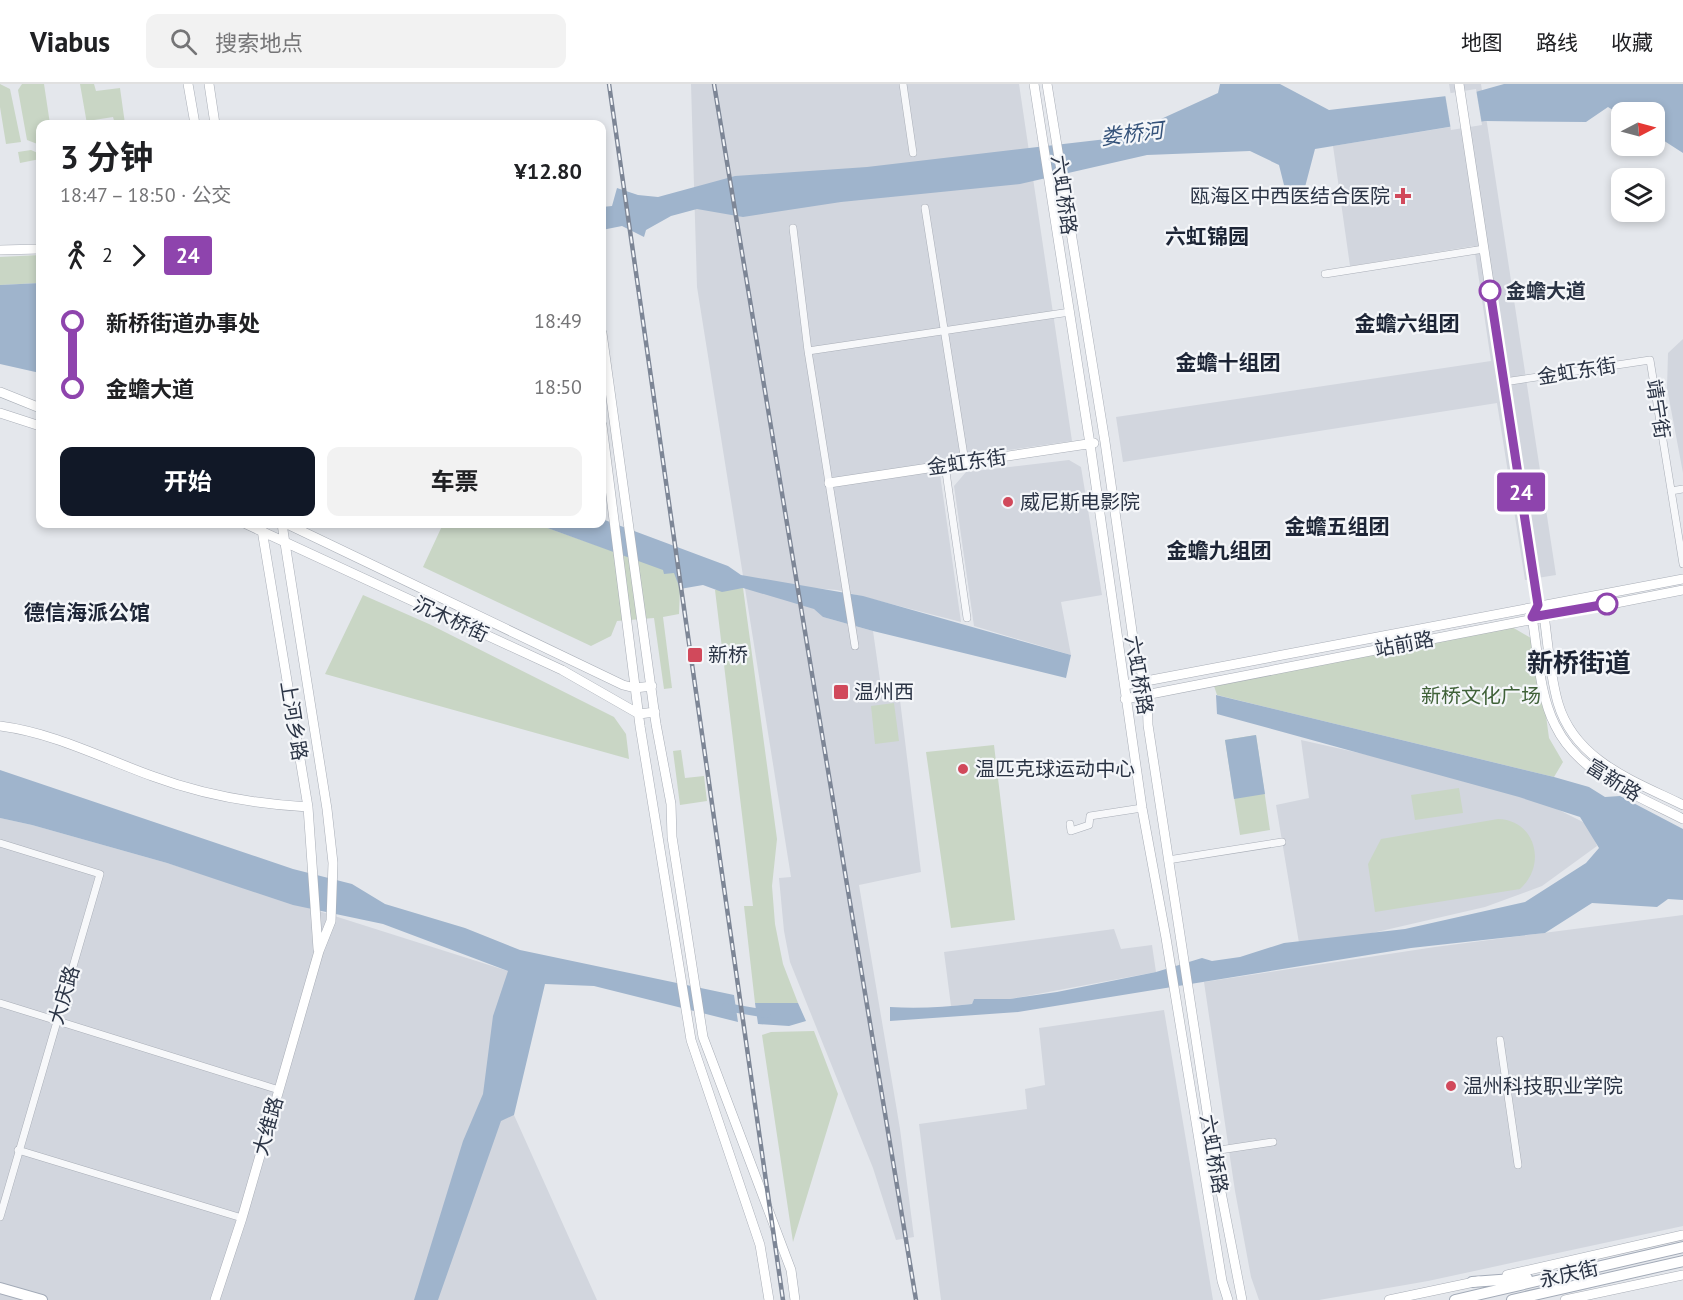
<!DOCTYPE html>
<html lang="zh">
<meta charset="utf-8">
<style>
:root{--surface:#fff;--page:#f2f2f2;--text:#202124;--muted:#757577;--line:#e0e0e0;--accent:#111827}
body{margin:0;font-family:"PT Sans","Noto Sans SC",sans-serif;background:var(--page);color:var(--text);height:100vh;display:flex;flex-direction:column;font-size:22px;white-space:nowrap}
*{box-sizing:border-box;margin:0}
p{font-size:20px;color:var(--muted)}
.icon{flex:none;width:33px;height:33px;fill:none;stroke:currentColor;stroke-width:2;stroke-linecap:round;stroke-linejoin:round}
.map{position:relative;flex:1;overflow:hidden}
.panel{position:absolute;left:36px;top:36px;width:570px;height:408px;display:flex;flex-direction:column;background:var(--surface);border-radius:12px;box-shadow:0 3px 9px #0003}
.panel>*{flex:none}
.badge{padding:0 12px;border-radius:4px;font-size:21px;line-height:39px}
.needle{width:39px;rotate:84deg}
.buttons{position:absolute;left:1611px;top:18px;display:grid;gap:12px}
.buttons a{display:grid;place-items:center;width:54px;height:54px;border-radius:12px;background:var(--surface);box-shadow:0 3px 9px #0003;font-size:30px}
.map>.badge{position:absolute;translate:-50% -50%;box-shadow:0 0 0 3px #fff}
.legs{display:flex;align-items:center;gap:9px;height:66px;padding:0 24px;font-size:20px}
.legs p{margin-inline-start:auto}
.summary{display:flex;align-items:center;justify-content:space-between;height:102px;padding:0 24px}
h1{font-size:33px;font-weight:700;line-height:45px}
.button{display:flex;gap:12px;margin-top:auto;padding:12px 24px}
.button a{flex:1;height:69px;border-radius:12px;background:var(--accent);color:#fff;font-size:24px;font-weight:700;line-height:69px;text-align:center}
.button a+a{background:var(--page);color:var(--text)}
ul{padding:0 24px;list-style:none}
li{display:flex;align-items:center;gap:21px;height:66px;font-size:22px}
li i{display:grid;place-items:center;width:9px;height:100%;margin:0 8px;background:currentColor}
li i::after{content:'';width:15px;height:15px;margin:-8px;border:4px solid;border-radius:50%;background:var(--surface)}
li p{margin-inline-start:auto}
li:first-child i{background:linear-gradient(#0000 50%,currentColor 0)}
li:last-child i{background:linear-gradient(currentColor 50%,#0000 0)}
header{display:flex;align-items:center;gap:36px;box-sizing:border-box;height:84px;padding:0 30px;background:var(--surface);border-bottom:2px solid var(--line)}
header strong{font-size:28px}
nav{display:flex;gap:33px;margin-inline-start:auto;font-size:21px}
.search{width:420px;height:54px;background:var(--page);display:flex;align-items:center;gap:15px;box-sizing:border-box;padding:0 21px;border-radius:12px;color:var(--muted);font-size:22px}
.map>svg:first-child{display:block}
</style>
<header>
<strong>Viabus</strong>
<div class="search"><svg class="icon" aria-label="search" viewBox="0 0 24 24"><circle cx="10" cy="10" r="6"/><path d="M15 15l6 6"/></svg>搜索地点</div>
<nav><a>地图</a><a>路线</a><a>收藏</a></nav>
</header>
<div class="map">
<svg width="1683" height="1216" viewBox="0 0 1683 1216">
<rect width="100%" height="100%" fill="#e4e7ec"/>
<path fill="#d2d6de" d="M691,0H1019L1072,357L938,376L961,538L837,506L812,504L823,533L873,547L883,617L900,616L921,788L859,801L900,1045L914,1153L896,1156L873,1084L790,878L784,847L779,794L791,793L697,203Z
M1449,0H1481L1556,491L1525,496L1497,319L1123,378L1116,333L1491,277L1474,162L1350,182L1333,62L1456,42Z
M1683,255V389L1667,304L1668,269Z
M1069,376L1081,383L1102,511L1061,518L1071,571L974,542L954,402L966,388Z
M1301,656L1413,681L1551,722L1589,741L1597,762L1542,802L1485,823L1368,850L1299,859L1276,721L1309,714Z
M0,734L32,741L167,779L508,887L514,1031L597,1216H0Z
M1683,831V1142L1428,1197L1319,1216H1259L1251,1193L1235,1107L1204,898L1435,863Z
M1114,845L1121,865L1152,861L1156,888L1010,915H974L972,920L951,922L944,868Z
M1164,926L1213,1216H941L919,1040L1027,1025L1025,1005L1045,1001L1039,944Z"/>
<path fill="#c9d6c5" d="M0,0L10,5L21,58L6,60L0,23Z
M22,0H44L50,40H40V61L27,56L18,6Z
M80,0H94L96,7L120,4L125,40H115L113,33L94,36L95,40H87Z
M31,66L40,70V75L20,79L18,68Z
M40,171V199L0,201V173Z
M443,440L542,442L675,489L680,505L679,530L663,533L672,604L664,605L654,534L617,537L611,552L591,562L423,483Z
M743,504L777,755L772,802L775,840L783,880L798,919H755L744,822H753L715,506Z
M363,511L429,540L614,633L626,650L629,675L325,590Z
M1512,543L1536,557L1549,654L1563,678L1554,693L1217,611L1214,602Z
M894,619L899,657L875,660L871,622Z
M1256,651L1270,746L1240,751L1225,656Z
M994,661L1015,836L951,844L926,668Z
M681,666L685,694L704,692L707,717L680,721L673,667Z
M1459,704L1463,729L1415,736L1411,711Z
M1498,735C1536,736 1547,781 1520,805L1375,828L1368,780L1381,755Z
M814,947L838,1010L793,1158L762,951L771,948Z"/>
<path fill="#9fb4cc" d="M1220,0H1280L1329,26L1472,9L1504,0H1683V69L1655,51L1654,28H1622L1621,31L1608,23L1586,38L1485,37L1315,65L1300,122L1289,121L1279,81L1250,67L1147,71L1020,100L841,118L743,133L697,125L671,132L646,146L644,153L622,142L602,146V123L612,122L617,104L638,111L658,113L735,92L867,83L1141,51L1161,35L1218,9Z
M40,199V289L0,280V201Z
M602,435L728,482L741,491L863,512L1071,571L1066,594L873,547L823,533L814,525L743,504L722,508L703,501L680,505L674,489L664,490L663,486L542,442H519L511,440H602Z
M1216,611L1554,693L1589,703L1605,713L1620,712L1683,745V816L1668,815L1657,823L1592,819L1545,849L1411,864L1018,928L890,937V923C918,925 944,923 972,920L974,915H1010L1057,908L1156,888L1202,874L1212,877L1240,873L1284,859L1405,845L1525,818L1586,779L1599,764L1580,733L1519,713L1217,630Z
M1256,651L1265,710L1234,715L1225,656Z
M0,686L293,785L352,800L385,820L465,844L520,866L734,911L738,938L594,902L545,900L514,1031L501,1037L438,1216H414L463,1057L483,1010L493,932L508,887L383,840L293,821L167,779L32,741L0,734Z
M755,919H798L806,937L789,942L758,940Z"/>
<path fill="#e4e7ec" d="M1476,5L1482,41L1451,46L1445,10Z"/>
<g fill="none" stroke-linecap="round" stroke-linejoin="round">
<path stroke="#9fb4cc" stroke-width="8" d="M726,923L767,930"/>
<g stroke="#a9aeb7" stroke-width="8">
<path id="street" d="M903,0L913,69
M925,124L965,378
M793,144L808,267L855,562
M1325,190L1484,165
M808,267L1070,228
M1504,298L1650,276L1683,480
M945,381L967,534
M1671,407L1683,405
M1070,740L1071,747L1089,741L1090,732L1142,724
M0,759L100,790L0,1133
M1168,776L1282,758
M0,919L279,1006
M1500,956L1518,1081
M18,1066L242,1134
M1213,1067L1273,1058"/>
</g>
<g stroke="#a9aeb7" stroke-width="10">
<path id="secondary" d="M188,0L195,40
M209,0L215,40
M1034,0L1090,360L1142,724L1166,854L1222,1197L1228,1216
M1047,0L1105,358L1133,554L1147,610L1148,641L1213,1067L1242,1216
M1459,0L1535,503L1538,521L1544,531C1548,560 1550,591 1558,619C1575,677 1634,697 1683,721
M0,166L40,165
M602,249L656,640L671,720L672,753L703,953L791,1186L795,1216
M0,308L40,324
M0,329L40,342
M602,341L640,642L691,956L760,1161L769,1216
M829,399L1094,359
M246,440L562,586L639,630L655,628
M261,440L308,723L318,865
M287,440L623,601L635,604L652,602
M1534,528L1532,533C1538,568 1539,610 1555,641C1579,691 1637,711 1683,735
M1125,601L1683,495
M1125,615L1683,506
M0,642C54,649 102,674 152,692C203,711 253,720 308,723
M1507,1191L1683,1151
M215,1216L242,1134L319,867L331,837L333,779L327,725L282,440
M1389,1216L1479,1197
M1565,1216L1683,1191"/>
</g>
<g stroke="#a3abb8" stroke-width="12">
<path id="primary" d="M1472,1198L1527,1194
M0,1204L42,1216
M1455,1216L1683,1163
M1512,1216L1683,1177"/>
</g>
<use href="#street" stroke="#f7f8fa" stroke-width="7"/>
<use href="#secondary" stroke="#fff" stroke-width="9"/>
<use href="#primary" stroke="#fff" stroke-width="10"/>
<g stroke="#7d8696" stroke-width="4.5">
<path id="rail" d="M609,0L783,1216
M714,0L916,1216"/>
</g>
<use href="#rail" stroke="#f4f6f9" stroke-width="2" stroke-dasharray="7" stroke-linecap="butt"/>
</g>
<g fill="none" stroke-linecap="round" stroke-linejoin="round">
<g stroke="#fff" stroke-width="14">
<path id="line-1" d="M1490,207L1538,521L1532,533L1607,520"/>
</g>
<use href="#line-1" stroke="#8e44ad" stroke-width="9"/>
</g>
<g fill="#d1495b" stroke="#f4f6f9" stroke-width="2">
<path d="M1400 103h6v6h6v6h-6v6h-6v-6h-6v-6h6z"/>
<circle cx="1008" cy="418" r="6"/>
<rect x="687" y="563" width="16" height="16" rx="3"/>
<rect x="833" y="600" width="16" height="16" rx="3"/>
<circle cx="963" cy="685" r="6"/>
<circle cx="1451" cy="1002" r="6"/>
</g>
<g fill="#fff" stroke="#8e44ad" stroke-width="3">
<circle cx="1490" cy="207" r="10"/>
<circle cx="1607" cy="520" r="10"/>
</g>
<g text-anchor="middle" stroke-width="4.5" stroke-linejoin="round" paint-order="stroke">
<g font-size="20" fill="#2b3445" stroke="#f4f6f9">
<text transform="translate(1064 111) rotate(82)" y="7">六虹桥路</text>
<text transform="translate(1577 287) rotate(-9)" y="7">金虹东街</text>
<text transform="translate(1658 325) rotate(81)" y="7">靖宁街</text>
<text transform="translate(967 378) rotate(-8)" y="7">金虹东街</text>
<text transform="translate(451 535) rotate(25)" y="7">沉木桥街</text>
<text transform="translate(1404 560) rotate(-11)" y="7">站前路</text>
<text transform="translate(1139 591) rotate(80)" y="7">六虹桥路</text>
<text transform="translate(294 637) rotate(81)" y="7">上河乡路</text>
<text transform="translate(1614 696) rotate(32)" y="7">富新路</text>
<text transform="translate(64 911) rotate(-73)" y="7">大庆路</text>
<text transform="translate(268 1042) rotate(-74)" y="7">大维路</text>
<text transform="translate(1214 1070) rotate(80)" y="7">六虹桥路</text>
<text transform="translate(1569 1190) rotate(-13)" y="7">永庆街</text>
</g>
<g font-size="20" fill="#2b3445" stroke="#f4f6f9" text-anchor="start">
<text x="1390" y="119" text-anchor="end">瓯海区中西医结合医院</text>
<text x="1020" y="425">威尼斯电影院</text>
<text x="708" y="578">新桥</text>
<text x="854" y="615">温州西</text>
<text x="975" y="692">温匹克球运动中心</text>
<text x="1463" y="1009">温州科技职业学院</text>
</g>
<g font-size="20" font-weight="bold" fill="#2b3445" stroke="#f4f6f9" text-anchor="start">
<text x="1506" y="214">金蟾大道</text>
</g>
<g font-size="20" fill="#3f6138" stroke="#f4f6f9">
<text x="1481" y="619">新桥文化广场</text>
</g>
<g font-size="21" font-style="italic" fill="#34527a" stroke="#f4f6f9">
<text transform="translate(1132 50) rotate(-7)" y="7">娄桥河</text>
</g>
<g font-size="21" font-weight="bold" fill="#1d2536" stroke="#f4f6f9">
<text x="1207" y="160">六虹锦园</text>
<text x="1407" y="247">金蟾六组团</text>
<text x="1228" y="286">金蟾十组团</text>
<text x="1337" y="450">金蟾五组团</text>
<text x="1219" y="474">金蟾九组团</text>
<text x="87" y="536">德信海派公馆</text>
</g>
<g font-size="26" font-weight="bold" fill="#1d2536" stroke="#f4f6f9">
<text x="1579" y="588">新桥街道</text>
</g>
</g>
</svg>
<div class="buttons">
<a><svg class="needle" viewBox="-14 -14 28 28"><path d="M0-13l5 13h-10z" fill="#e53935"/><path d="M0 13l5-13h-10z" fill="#757577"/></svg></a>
<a><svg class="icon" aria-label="layers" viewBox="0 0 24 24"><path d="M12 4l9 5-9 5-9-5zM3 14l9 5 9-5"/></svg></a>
</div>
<b class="badge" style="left:1521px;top:408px;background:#8e44ad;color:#fff">24</b>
<section class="panel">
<div class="summary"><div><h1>3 分钟</h1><p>18:47 – 18:50 · 公交</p></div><b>¥12.80</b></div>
<div class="legs"><svg class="icon" aria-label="walk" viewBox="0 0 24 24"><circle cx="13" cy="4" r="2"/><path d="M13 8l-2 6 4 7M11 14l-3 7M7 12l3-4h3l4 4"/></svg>2<svg class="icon" aria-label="forward" viewBox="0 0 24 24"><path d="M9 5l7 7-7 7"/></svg><b class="badge" style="background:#8e44ad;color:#fff">24</b></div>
<ul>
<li><i style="color:#8e44ad"></i><b>新桥街道办事处</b><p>18:49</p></li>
<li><i style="color:#8e44ad"></i><b>金蟾大道</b><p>18:50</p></li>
</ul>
<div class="button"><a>开始</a><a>车票</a></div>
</section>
</div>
